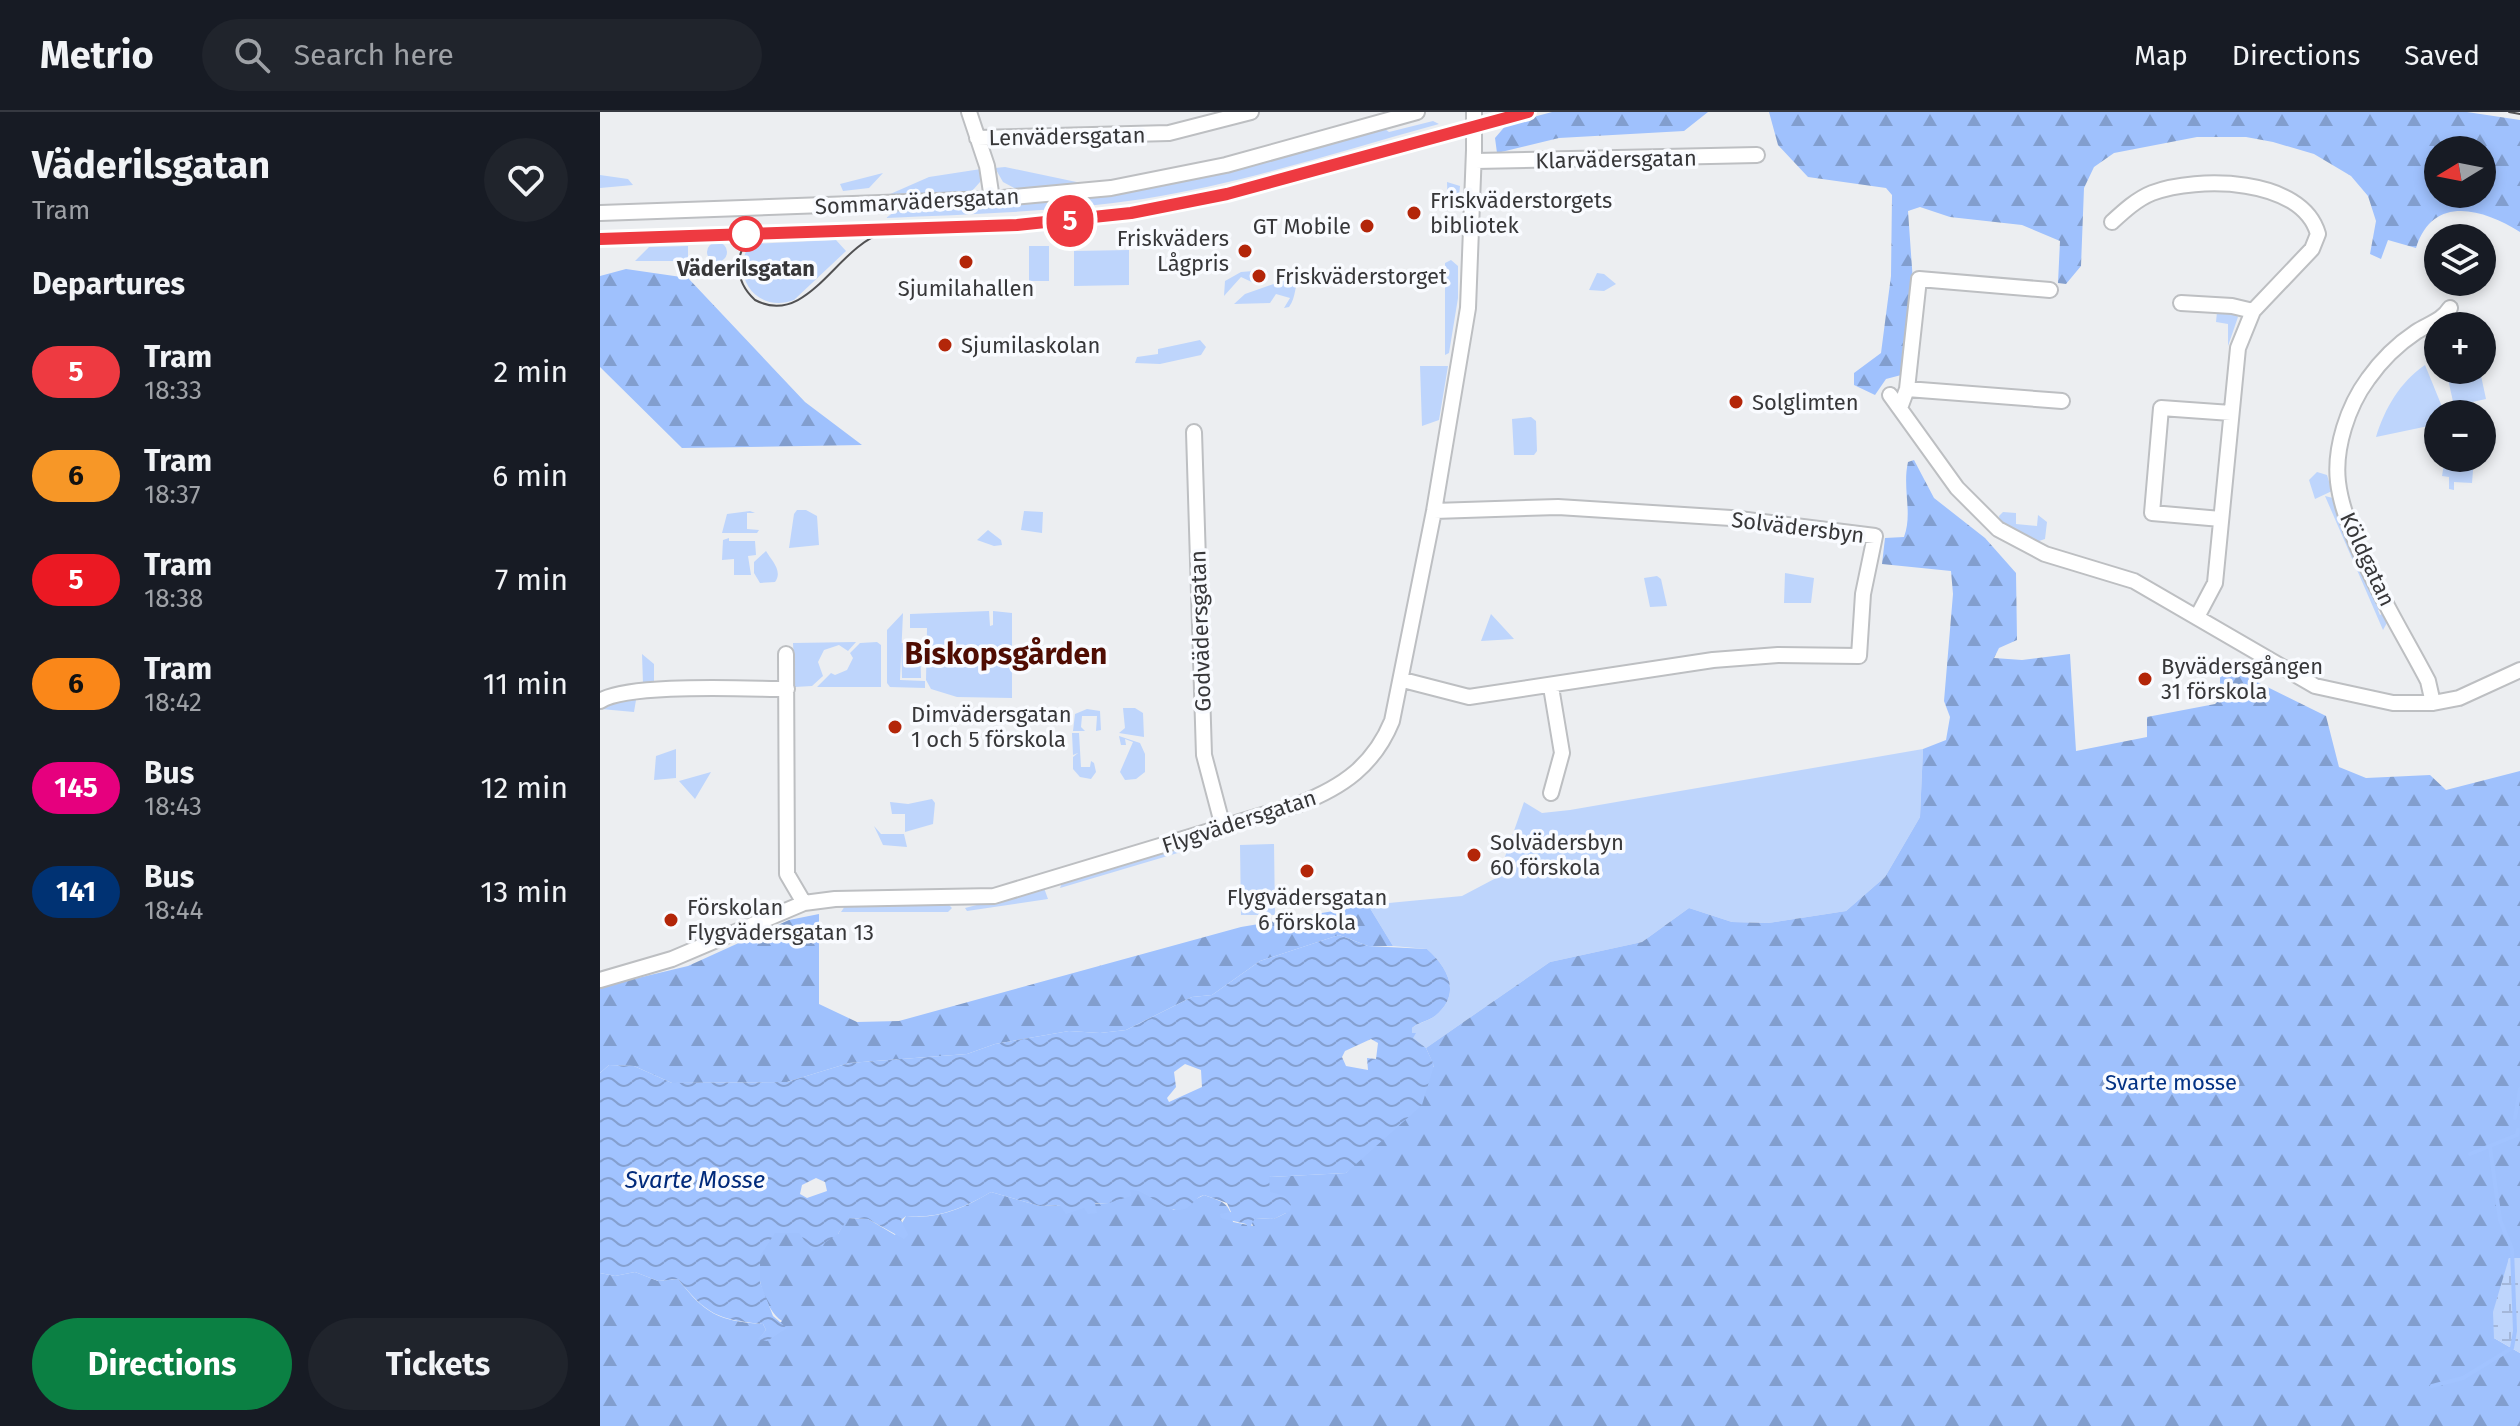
<!DOCTYPE html>
<meta charset="utf-8">
<style>
:root{--surface:#171b24;--page:#20242c;--text:#f1f3f6;--muted:#9ea1a6;--line:#363941;--accent:#0b8043}
body{margin:0;font-family:"Fira Sans",sans-serif;background:var(--page);color:var(--text);height:100vh;display:flex;flex-direction:column;font-size:30px;white-space:nowrap}
*{box-sizing:border-box;margin:0}
p{font-size:26px;color:var(--muted)}
.icon{flex:none;width:44px;height:44px;fill:none;stroke:currentColor;stroke-width:2;stroke-linecap:round;stroke-linejoin:round}
.map{position:relative;flex:1;overflow:hidden}
.panel{display:flex;flex-direction:column;background:var(--surface);width:600px}
.panel>*{flex:none}
.badge{padding:0 16px;border-radius:26px;font-size:28px;line-height:52px}
.needle{width:52px;rotate:260deg}
.fabs{position:absolute;left:1824px;top:24px;display:grid;gap:16px}
.fabs a{display:grid;place-items:center;width:72px;height:72px;border-radius:50%;background:var(--surface);box-shadow:0 4px 12px #0003;font-size:40px}
.map>.badge{position:absolute;translate:-50% -50%;box-shadow:0 0 0 4px #fff}
h2{padding:0 32px;font-size:30px;line-height:72px}
.round{display:grid;place-items:center;flex:none;width:84px;height:84px;border-radius:42px;background:var(--page)}
.headline{display:flex;align-items:center;justify-content:space-between;height:136px;padding:0 32px}
h1{font-size:38px;font-weight:700;line-height:60px}
.cta{display:flex;gap:16px;margin-top:auto;padding:16px 32px}
.cta a{flex:1;height:92px;border-radius:48px;background:var(--accent);color:#fff;font-size:32px;font-weight:700;line-height:92px;text-align:center}
.cta a+a{background:var(--page);color:var(--text)}
ul{padding:0;list-style:none}
li{display:flex;align-items:center;gap:24px;height:104px;padding:0 32px}
li div{flex:1}
li b{display:block;font-size:30px}
li em{font-style:normal}
li .badge{min-width:88px;font-weight:700;text-align:center}
header{display:flex;align-items:center;gap:48px;box-sizing:border-box;height:112px;padding:0 40px;background:var(--surface);border-bottom:2px solid var(--line)}
header strong{font-size:38px}
nav{display:flex;gap:44px;margin-inline-start:auto;font-size:28px}
.search{width:560px;height:72px;background:var(--page);display:flex;align-items:center;gap:20px;box-sizing:border-box;padding:0 28px;border-radius:44px;color:var(--muted);font-size:30px}
main{display:flex;flex:1;min-height:0}
.map>svg:first-child{display:block}
</style>
<header>
<strong>Metrio</strong>
<div class="search"><svg class="icon" aria-label="search" viewBox="0 0 24 24"><circle cx="10" cy="10" r="6"/><path d="M15 15l6 6"/></svg>Search here</div>
<nav><a>Map</a><a>Directions</a><a>Saved</a></nav>
</header>
<main>
<section class="panel">
<div class="headline"><div><h1>Väderilsgatan</h1><p>Tram</p></div><a class="round"><svg class="icon" aria-label="heart" viewBox="0 0 24 24"><path d="M12 20l-8-8c-3-5 5-10 8-4 3-6 11-1 8 4z"/></svg></a></div>
<h2>Departures</h2>
<ul>
<li><span class="badge" style="background:#ee3a41;color:#fff">5</span><div><b>Tram</b><p>18:33</p></div><em>2 min</em></li>
<li><span class="badge" style="background:#f79727;color:#111">6</span><div><b>Tram</b><p>18:37</p></div><em>6 min</em></li>
<li><span class="badge" style="background:#eb1923;color:#fff">5</span><div><b>Tram</b><p>18:38</p></div><em>7 min</em></li>
<li><span class="badge" style="background:#fa8719;color:#111">6</span><div><b>Tram</b><p>18:42</p></div><em>11 min</em></li>
<li><span class="badge" style="background:#e6007e;color:#fff">145</span><div><b>Bus</b><p>18:43</p></div><em>12 min</em></li>
<li><span class="badge" style="background:#003273;color:#fff">141</span><div><b>Bus</b><p>18:44</p></div><em>13 min</em></li>
</ul>
<div class="cta"><a>Directions</a><a>Tickets</a></div>
</section>
<div class="map">
<svg width="1920" height="1314" viewBox="0 0 1920 1314">
<defs>
<pattern id="forest-firs" width="22" height="20" patternUnits="userSpaceOnUse" patternTransform="scale(2)"><rect width="22" height="20" fill="#9fc1fd"/><path d="M5 1l3.5 6h-7zM16 11l3.5 6h-7z" fill="#829ece"/></pattern>
<pattern id="wetland-marsh" width="20" height="14" patternUnits="userSpaceOnUse" patternTransform="scale(2)"><rect width="20" height="14" fill="#bed5fc"/><path d="M1 5h8M5 5V1M11 12h8M15 12V8" fill="none" stroke="#a4b7d9"/></pattern>
<pattern id="water-waves" width="16" height="10" patternUnits="userSpaceOnUse" patternTransform="scale(2)"><rect width="16" height="10" fill="#a1c3ff"/><path d="M0 5q4-4 8 0t8 0" fill="none" stroke="#849fcf"/></pattern>
</defs>
<rect width="100%" height="100%" fill="#eceef1"/>
<path fill="#bed5fc" d="M833,9L839,12C741,39 643,71 543,87C458,100 372,102 286,106L298,97L429,91L551,76L785,17L789,20Z
M405,55L486,72L418,78L403,70L395,56Z
M381,57L380,70L372,79L288,83L329,65Z
M283,61L269,76L243,79L240,72Z
M0,63L28,67L33,73L0,76Z
M847,70L860,74L858,94L848,98Z
M236,128L246,139L194,188C157,202 129,164 150,132Z
M107 140a10 10 0 1 1 20 0a10 10 0 1 1-20 0Z
M88,134V149H35L49,135Z
M429,134H449V169H429Z
M529,138V173L474,174V139Z
M851,148L858,154V186L849,241L845,243V151Z
M665,158L668,160L663,170L656,172L641,165L624,184L625,169L641,160Z
M997,161L1004,162L1016,172L1004,179L989,178Z
M702,162C693,174 697,184 689,195L684,196L690,186L676,182L670,191L634,192L645,182Z
M1617,200L1634,201L1638,205L1628,234V212L1616,210Z
M600,228L606,235L601,243L560,252L535,251L537,245L558,242V237Z
M1825,253L1845,302H1838V312L1776,325C1785,296 1800,270 1825,253Z
M820,254H848L839,308L822,314Z
M1880,259L1886,287L1854,294L1848,267Z
M931,305L936,309L937,339L934,343H914L912,307Z
M1845,346H1874L1872,371L1854,370V378L1849,377V365L1842,364Z
M1717,360L1727,363L1732,379L1715,387L1709,368Z
M1725,384L1733,386L1783,495L1778,498L1780,503L1785,500L1788,509L1783,518Z
M206,398L217,404L219,433L189,436L194,402L197,398Z
M150,399L155,401H147V417L159,418L157,421H122L127,402Z
M424,399L443,400L442,421L421,418Z
M1403,400L1416,401V412L1437,414L1438,403L1447,410L1445,427L1433,431L1400,411L1399,404Z
M388,418L401,428L402,433L394,434L377,428Z
M129,426V429H155L156,443L148,444L151,463H134V447L122,448L123,428Z
M166,439C172,449 183,459 175,470L160,471L154,461V450Z
M1185,461L1214,466L1211,491H1184Z
M1057,464L1061,467L1067,494L1050,495L1044,466Z
M389,499L390,514L393,513V499L412,501V586L357,585L331,577L326,568L327,516H310V502Z
M303,501L300,568L325,569V576L290,575L287,571V518Z
M891,502L914,527L881,529Z
M256,530L248,539L239,533L224,538L218,550L223,564L212,574L195,575L193,531Z
M277,530L281,533V575H217L231,561L235,563L247,558L253,546L250,541L260,531Z
M301,531H320L321,566H302Z
M42,542L54,552V572H43Z
M23,588H36L34,600L1,597Z
M523,596H535L543,601L544,625L519,621L525,616Z
M487,597L500,599L501,618L496,619L497,604H482L481,615L485,619H473L475,602Z
M472,621H479L481,655H490L491,649L494,651L496,660L491,667L480,665L473,657V645L478,641L473,643Z
M519,624L540,631L545,642V660L536,667L525,668L520,660L533,630L525,627L526,633H521Z
M76,637V666L54,668L56,644Z
M1323,637L1320,705L1285,765L1246,799L1168,811L1132,810L1089,796L1042,830L950,850L826,936L812,926V916C820,910 828,909 835,904C863,881 847,855 827,837L793,834L768,793L862,784L898,765L924,690L942,701L970,698Z
M111,660L95,687L79,669Z
M332,687L335,691L333,712L305,720V702H292L290,690L308,692Z
M274,714L281,722H304L307,735L283,733Z
M674,732L675,803H641L640,733Z
M574,736L581,740L460,776L462,771Z
M444,776L448,787L367,799L365,796Z
M349,793L352,796L348,800H241L245,794Z"/>
<path fill="url(#forest-firs)" fill-rule="evenodd" d="M952,0H1108L1084,19L959,26L897,41L895,26L907,12Z
M1169,0H1867L1920,8V120C1883,97 1833,82 1816,136L1788,128L1781,147L1770,142L1776,109L1768,84L1751,64L1714,42L1673,30L1646,25H1597L1514,41L1494,55L1484,76L1481,154L1466,172L1458,171L1460,129L1422,113L1350,105L1320,95L1308,99L1313,170L1305,262L1286,267L1275,283L1254,273V261L1281,241L1291,164L1292,83L1286,76L1208,65L1178,33ZM1838,38H1882V82H1838Z
M26,157L88,166L205,290L262,333L82,336L0,255V164Z
M1314,348L1334,386L1385,426L1416,461L1417,528L1399,536L1394,546L1422,548L1470,542L1476,639L1547,625V605L1615,592L1620,587V546L1643,563L1726,604L1739,655L1766,666L1830,663L1846,678L1920,659V1146H1909L1894,1226L1920,1241V1314H0V1161L15,1164L35,1160L58,1169L78,1167C105,1202 118,1209 163,1212L166,1218L159,1227L182,1209C166,1199 154,1162 160,1143C163,1136 170,1127 174,1120L238,1122L247,1106L268,1107L295,1123L306,1104C338,1108 364,1096 391,1080L440,1094L509,1091L530,1078H539L574,1098L604,1083C622,1090 629,1089 633,1110L653,1114L651,1109L655,1106L674,1107L686,1101L669,1080V1065L746,1061L834,954L826,936L950,850L1042,830L1089,796L1132,810L1168,811L1246,799L1285,765L1320,705L1323,637L1346,628L1350,605L1344,589L1353,482L1351,459L1282,452L1285,426L1304,425C1313,401 1302,376 1308,350Z
M768,793L793,834H768L739,823L660,849L612,883L592,885L526,918L500,921L469,919L395,932L367,942L249,951L187,970L72,971L34,954L9,953L0,961V875L88,854L189,808L219,802V892L257,910L299,909L641,815Z"/>
<path fill="url(#wetland-marsh)" d="M1909,1146H1920V1241L1894,1226L1893,1200Z"/>
<path fill="url(#water-waves)" fill-rule="evenodd" d="M739,823L768,834L827,837C847,855 863,881 835,904C828,909 819,910 812,916V921H816L813,926L826,936L834,953L822,993L746,1061L669,1065L670,1080L685,1084L691,1093L690,1099L674,1107L655,1106L649,1117L646,1112L621,1106L620,1102L631,1100L627,1091L604,1083C594,1086 593,1094 584,1097C564,1103 549,1077 530,1078L531,1084L509,1091H495L497,1101L488,1102L484,1096L466,1102L460,1093L440,1094L391,1080C364,1096 338,1107 306,1104L301,1108L308,1123L304,1127L268,1107L248,1106L238,1122L212,1139L199,1121H175L160,1144V1170L173,1204L187,1216L167,1229L158,1227L166,1218L163,1212C118,1208 106,1202 78,1167L58,1169L35,1160L15,1164L0,1161V961L9,953L34,954L72,971L187,970L249,951L367,942L395,932L469,919L500,921L526,918L592,885L612,883L660,849ZM771,927L778,931L776,947L767,946L768,958L746,954L742,945L745,939ZM585,952L601,958L602,975L569,990L567,986L576,975L574,960ZM216,1066L225,1070L227,1079L207,1086L200,1082L202,1073Z"/>
<g fill="none" stroke-linecap="round" stroke-linejoin="round">
<path stroke="#a1c3ff" stroke-width="4" d="M1915,1006L1920,977
M1870,1042L1917,1023L1918,1018
M1832,1274L1863,1266L1912,1236L1915,1219L1912,1137L1900,1108L1890,1035"/>
<g stroke="#bdbfc2" stroke-width="18">
<path id="minor" d="M369,0L387,54L392,87
M377,26L569,21L651,0
M875,49L1157,43
M0,101L392,87L511,76L626,53L817,0
M1512,110C1524,99 1537,87 1552,81C1597,64 1702,65 1718,122L1712,137L1653,199L1638,236L1615,471L1597,505
M1581,191L1632,194L1653,199
M1307,277L1462,289
M1290,283L1357,376L1398,417L1445,442L1534,469L1715,574L1793,591H1833L1859,586L1920,558
M1300,296L1307,277L1319,167L1450,178
M594,320L604,643L623,715
M1621,407L1552,401L1561,296L1631,301
M186,542L187,762L204,791
M803,568L869,585L1113,548L1178,543L1259,544L1263,482L1275,424L1131,406L958,395L834,399
M951,575L962,641L951,681
M0,589C29,571 147,577 187,577
M1833,591L1828,569C1800,515 1745,429 1738,370C1734,336 1748,294 1768,267C1780,250 1798,232 1816,220C1828,212 1842,209 1850,196
M0,868L72,847L204,791L235,787L394,784L699,692C743,675 774,653 792,609L834,399L868,196L874,38"/>
</g>
<use href="#minor" stroke="#fff" stroke-width="14"/>
<path stroke="#515153" stroke-width="2" d="M1909,0L1920,2
M160,119C132,135 133,168 155,188C208,216 237,134 283,121
M0,127L417,113L531,101L627,82L928,0"/>
<g stroke="#bdbfc2" stroke-width="18" stroke-linecap="butt">
<path id="minor-bridge" d="M874,0V38"/>
</g>
<use href="#minor-bridge" stroke="#fff" stroke-width="14"/>
</g>
<g fill="none" stroke-linecap="round" stroke-linejoin="round">
<g stroke="#fff" stroke-width="18">
<path id="line" d="M0,127L417,113L531,101L627,82L928,0"/>
</g>
<use href="#line" stroke="#ee3a41" stroke-width="12"/>
</g>
<g fill="#b32609" stroke="#f9fbff" stroke-width="3">
<circle cx="814" cy="101" r="8"/>
<circle cx="767" cy="114" r="8"/>
<circle cx="645" cy="139" r="8"/>
<circle cx="366" cy="150" r="8"/>
<circle cx="659" cy="164" r="8"/>
<circle cx="345" cy="233" r="8"/>
<circle cx="1136" cy="290" r="8"/>
<circle cx="1545" cy="567" r="8"/>
<circle cx="295" cy="615" r="8"/>
<circle cx="874" cy="743" r="8"/>
<circle cx="707" cy="759" r="8"/>
<circle cx="71" cy="808" r="8"/>
</g>
<circle fill="#fff" stroke="#ee3a41" stroke-width="4" cx="146" cy="122" r="16"/>
<g text-anchor="middle" stroke-width="7" stroke-linejoin="round" paint-order="stroke">
<g font-size="22" fill="#373739" stroke="#f9fbff">
<text transform="translate(467 24) rotate(-1)" y="8">Lenvädersgatan</text>
<text transform="translate(1016 47) rotate(-1)" y="8">Klarvädersgatan</text>
<text transform="translate(317 89) rotate(-3)" y="8">Sommarvädersgatan</text>
<text transform="translate(1198 415) rotate(7)" y="8">Solvädersbyn</text>
<text transform="translate(1768 447) rotate(65)" y="8">Köldgatan</text>
<text transform="translate(600 519) rotate(-92)" y="8">Godvädersgatan</text>
<text transform="translate(639 709) rotate(-18)" y="8">Flygvädersgatan</text>
</g>
<g font-size="22" fill="#373739" stroke="#f9fbff" text-anchor="start">
<text x="830" y="96">Friskväderstorgets<tspan x="830" dy="25">bibliotek</tspan></text>
<text x="751" y="122" text-anchor="end">GT Mobile</text>
<text x="629" y="134" text-anchor="end">Friskväders<tspan x="629" dy="25">Lågpris</tspan></text>
<text x="675" y="172">Friskväderstorget</text>
<text x="366" y="184" text-anchor="middle">Sjumilahallen</text>
<text x="361" y="241">Sjumilaskolan</text>
<text x="1152" y="298">Solglimten</text>
<text x="1561" y="562">Byvädersgången<tspan x="1561" dy="25">31 förskola</tspan></text>
<text x="311" y="610">Dimvädersgatan<tspan x="311" dy="25">1 och 5 förskola</tspan></text>
<text x="890" y="738">Solvädersbyn<tspan x="890" dy="25">60 förskola</tspan></text>
<text x="707" y="793" text-anchor="middle">Flygvädersgatan<tspan x="707" dy="25">6 förskola</tspan></text>
<text x="87" y="803">Förskolan<tspan x="87" dy="25">Flygvädersgatan 13</tspan></text>
</g>
<g font-size="22" font-weight="bold" fill="#373739" stroke="#f9fbff">
<text x="146" y="164">Väderilsgatan</text>
</g>
<g font-size="22" fill="#033284" stroke="#f9fbff">
<text x="1571" y="978">Svarte mosse</text>
</g>
<g font-size="24" font-style="italic" fill="#002a7b" stroke="#f9fbff">
<text x="95" y="1076">Svarte Mosse</text>
</g>
<g font-size="30" font-weight="bold" fill="#500d03" stroke="#f9fbff">
<text x="406" y="552">Biskopsgården</text>
</g>
</g>
</svg>
<div class="fabs">
<a><svg class="needle" viewBox="-14 -14 28 28"><path d="M0-13l5 13h-10z" fill="#e53935"/><path d="M0 13l5-13h-10z" fill="#9ea1a6"/></svg></a>
<a><svg class="icon" aria-label="layers" viewBox="0 0 24 24"><path d="M12 4l9 5-9 5-9-5zM3 14l9 5 9-5"/></svg></a>
<a>+</a>
<a>−</a>
</div>
<b class="badge" style="left:470px;top:109px;background:#ee3a41;color:#fff">5</b>
</div>
</main>
